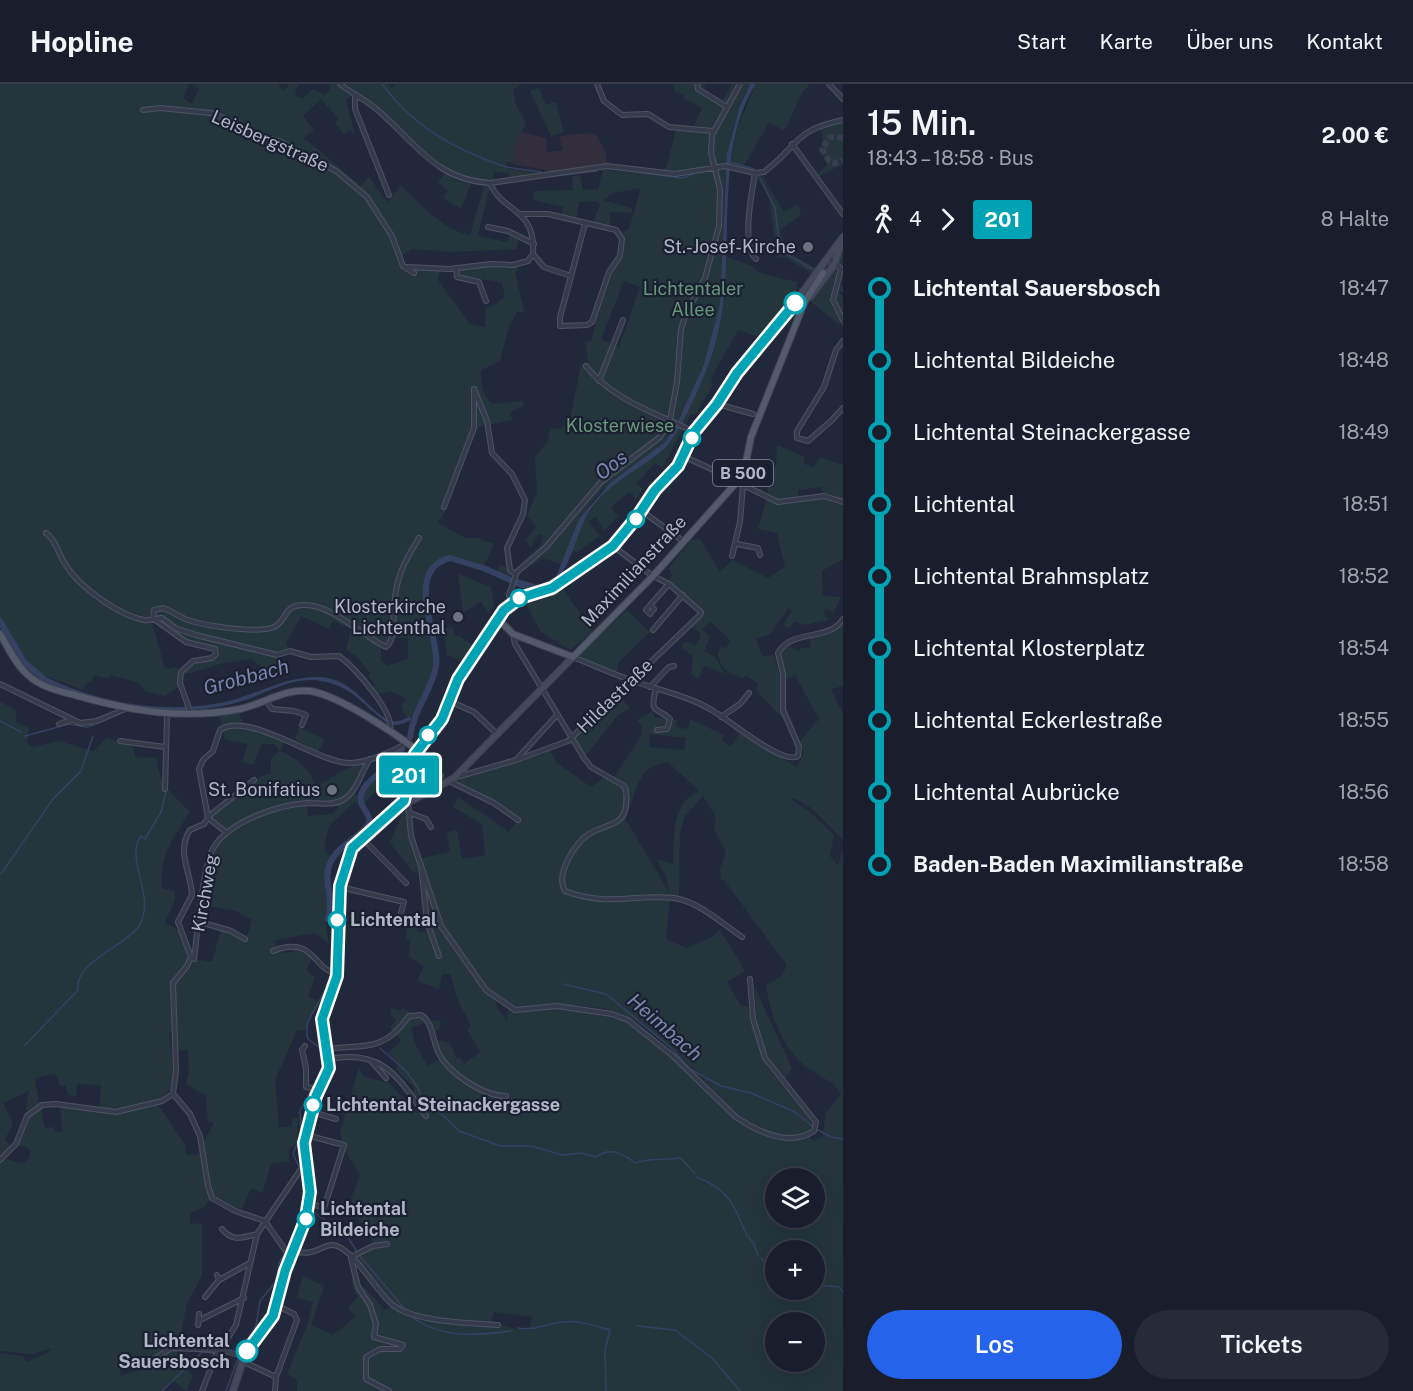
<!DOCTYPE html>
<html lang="de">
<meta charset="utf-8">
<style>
:root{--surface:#1a1e2c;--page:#272b38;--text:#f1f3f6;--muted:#9fa2a9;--line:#383c48;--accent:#2563eb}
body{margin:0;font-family:"Public Sans",sans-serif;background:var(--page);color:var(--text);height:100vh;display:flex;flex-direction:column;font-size:22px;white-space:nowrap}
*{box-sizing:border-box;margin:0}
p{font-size:20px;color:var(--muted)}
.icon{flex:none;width:33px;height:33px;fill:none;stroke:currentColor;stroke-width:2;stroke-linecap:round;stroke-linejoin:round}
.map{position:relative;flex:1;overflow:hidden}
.side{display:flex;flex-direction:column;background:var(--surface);width:570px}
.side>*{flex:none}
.badge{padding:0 12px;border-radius:4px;font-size:21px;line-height:39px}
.fabs{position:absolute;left:765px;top:1084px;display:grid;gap:12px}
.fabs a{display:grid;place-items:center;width:60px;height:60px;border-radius:50%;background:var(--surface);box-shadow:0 6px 24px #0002,0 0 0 2px var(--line);font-size:30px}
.map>.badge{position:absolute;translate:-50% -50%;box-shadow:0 0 0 3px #fff}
.legs{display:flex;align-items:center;gap:9px;height:66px;padding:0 24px;font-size:20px}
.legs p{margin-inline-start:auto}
.head{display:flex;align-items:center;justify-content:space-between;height:102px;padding:0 24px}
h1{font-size:33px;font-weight:600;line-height:45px}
.cta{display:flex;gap:12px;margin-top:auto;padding:12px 24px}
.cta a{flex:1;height:69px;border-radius:36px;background:var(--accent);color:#fff;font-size:24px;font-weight:600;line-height:69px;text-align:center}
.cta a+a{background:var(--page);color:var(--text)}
ul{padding:0 24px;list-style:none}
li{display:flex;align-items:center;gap:21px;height:72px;font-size:22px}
li i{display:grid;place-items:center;width:9px;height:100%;margin:0 8px;background:currentColor}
li i::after{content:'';width:15px;height:15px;margin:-8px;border:4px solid;border-radius:50%;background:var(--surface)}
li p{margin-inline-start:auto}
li:first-child i{background:linear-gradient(#0000 50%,currentColor 0)}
li:last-child i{background:linear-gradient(currentColor 50%,#0000 0)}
header{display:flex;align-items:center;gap:36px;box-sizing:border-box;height:84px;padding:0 30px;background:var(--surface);border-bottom:2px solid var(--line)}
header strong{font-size:28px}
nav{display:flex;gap:33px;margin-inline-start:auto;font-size:21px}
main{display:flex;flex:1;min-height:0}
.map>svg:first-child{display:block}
</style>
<header>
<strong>Hopline</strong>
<nav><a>Start</a><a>Karte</a><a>Über uns</a><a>Kontakt</a></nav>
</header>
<main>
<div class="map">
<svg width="843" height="1307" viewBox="0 0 843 1307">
<rect width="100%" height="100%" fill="#22283b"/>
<path fill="#322e3c" d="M522,48L546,54L547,68L563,66L559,52L588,49L597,52L606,69L607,82L550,91L545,86L513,80L515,60Z"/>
<path fill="#24353c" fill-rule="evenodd" d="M0,0H189L183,14L192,20L199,4L192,0H278L283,7L290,0H300L295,6L296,12L302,15L313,5L325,11L331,5L329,0H337L351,11L346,16L355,51L350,46L344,51L335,39L338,35L321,15L303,32L314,46L304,54L361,102L369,93L387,118L401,102C422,121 441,145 470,151L484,102H490L478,152L507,158L510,150L519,155L516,165L452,168L412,165L399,174L403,182L414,188V181L441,184L438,196L470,240L485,243L486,223H491L505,213L502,199L460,191L457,185L491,180L517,181L519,186L515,188L524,228H517L508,245L500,277L481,286C480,298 483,313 492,320L522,317L524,322L510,328L513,336L474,344L444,423L446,426L438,439L465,454H477L494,460L484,482L496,488L500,481L507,483L512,492H505L503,495L451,475C405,485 440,552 438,579C437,592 430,607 422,617C418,624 414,631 407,634L401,623L406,614L390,607L376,611L374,600L368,592L370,589L355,571L346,566L351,545L333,537L329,545L301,532L286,559L290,567L277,571V582L263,584L252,575L224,579L183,591L193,579L209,577L218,572L217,563L188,557L157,536L179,544L163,533H154L155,528L161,525L177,532C172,523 163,520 153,524L150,531L165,585L176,583L180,587L179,603L164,612L145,607L139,599L110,591L109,595L94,591L91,599H86L83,606L40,590L39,595L25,585L0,545ZM390,554H408V575L388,582L381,576V563Z
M347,0H388L392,4L395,0H521L513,6L516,21L526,39L515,60L513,79L506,78L508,85L539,89V93L509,96V89L494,88L493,96C477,104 458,94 444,87Z
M673,0H706L700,10L721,19L732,0H750C721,53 725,114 724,172L752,182L760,189L797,198L796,211L762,254L738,246L711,294L713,301L695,331L691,330L663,383L655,379L637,399L643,405L636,415L629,408L611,423L618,432L604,447L595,432L589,438L600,452L577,468L572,467L583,438L603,408L667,362L687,327L713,268L709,267L684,326L664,359L601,407L579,435L563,481L543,474L518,490L514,485L540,462L543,452L539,450L530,464L526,456L536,442L527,432L537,408L535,373L548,357L550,344L561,345L570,336L581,280L590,287L585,258L591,257L596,240L592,238L605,198L622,163L619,150L629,145L641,104L613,109L603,116L631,124L633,129L610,128V143L593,139L600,120L596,117L579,118L576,136L561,131L563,123L533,116L534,107L573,106L572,93L580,92L583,106L598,105L603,85L646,90L666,84L676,46H692L702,24L683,14L684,10L675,7ZM624,197L640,203L619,263L601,255Z
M756,0H810C794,15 797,28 784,46L769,39L742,85L730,83L737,45Z
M539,4L546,21L556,18L564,48L551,52L530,7Z
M843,36V80L818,93L817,91L829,79L820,66L823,54L820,42Z
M445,89L458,97L471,100L461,125L443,114L448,106L438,98Z
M761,90L784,128L798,120L801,131L780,146L785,167L818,185L814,191L785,173L777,174L769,112L757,92Z
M843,162V197L839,195L843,204L839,208L843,213V243L812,219V213L835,184L841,189L842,183L837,176Z
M777,361L805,373L803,379L813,384L820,373L843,381V417L829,410L824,412L843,420V475L822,487L823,512L841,513L834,528L826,525L824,530L829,536L805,541L794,537L789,545L783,541L792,526L789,523L770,551L756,554L762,572L774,571L783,603L782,617L787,639L756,606L758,600L746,591L743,594C729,590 719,585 718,569L721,562L726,565L730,556L710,537L702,545L710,553L704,567L715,573L725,590L704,582L698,595L691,590L693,572L681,563L685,557L696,562L701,550L691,543L702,531L669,496L672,492L669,484L691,456L700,455L720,488L732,476L768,494L785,483L777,449L758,445L767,414C785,423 804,418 824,412L821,403L798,406L799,416H777L767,411L769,394L766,383L776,382Z
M458,490L491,503L494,522L489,530L481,518L463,529Z
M562,504L593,548L570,566L541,548L525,519C537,511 549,511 562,504Z
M627,526L650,548L618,579L617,588L581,574L580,570Z
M843,540V602L831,605L843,630V756L810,723L794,714L792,716L809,727L834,751L830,772L838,781L843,765V1307H297V1296L287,1290L308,1239L313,1218L297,1214L303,1192L324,1202L311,1241L333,1251L355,1233L348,1223L358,1213L352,1202V1188L355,1187L360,1199L385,1226L393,1221L354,1174L374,1160L350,1119L360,1091L345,1067L340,1048L359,983L363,992L385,998L387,996L416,1029L418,1023L412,1010L415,1004L395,985L399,980L388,969L401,957L395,948L390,944L396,936L391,931V924L400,927L402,924L428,937L441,936L439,945L432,951L428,937L411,944L416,962L428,982L442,974L433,955L450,959L457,975L460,974L464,980L480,968L467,945L471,942L458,917L450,890H442L439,905L417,897L424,882L409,873L410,856L406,854L407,839L417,838V848L429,847L421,787L414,789L390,759L405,723C415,735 413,759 421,774L450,768L447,748L457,746L462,775L485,771L482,740L453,723L458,713C474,726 493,733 508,748L518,736C502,718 478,713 458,700L459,696L544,670L550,665L556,678L591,703L604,693L613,695L641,652L642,641L637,636L653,627L654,633L677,636L676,643L688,645L690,635L724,651L722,657L731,662L740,649L797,683L804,669L798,659L819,635L795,591L785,596L780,568L789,562L801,568L799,565L811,563L808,552L833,548ZM650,650L686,654L684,666L649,663ZM668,678L699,707C671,718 674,755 673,780L656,775L666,792L669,808L625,734C638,708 635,682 668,678ZM703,712L716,733L714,744L726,769L720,785L721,796H724L786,880C785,892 776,896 766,901C770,930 782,963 805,982C819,993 831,995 841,1010L826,1029L822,1053L813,1057L809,1053C759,1065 729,1029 698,997C678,976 656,955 632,939C616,928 568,922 548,923C533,923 523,931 508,925L507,937L495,920L498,917C516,927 536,921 556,921C575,921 601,922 619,929C645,938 682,974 702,994C733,1025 763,1066 813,1046L814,1038L768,984L748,923L741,922L727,898L745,887L720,846L710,854L686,864L666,855L670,816L608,818L576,811L630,816L679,812L680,748L685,732ZM776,1095H814V1134H776ZM776,1167H814V1206H776ZM494,1228L532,1233L529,1245L522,1246L491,1239ZM776,1239H814V1278H776Z
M453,543L455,552H460L472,561L461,577L447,571L445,554L438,545Z
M617,610L630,624L618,631L584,674L570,655Z
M0,617L16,627V638L29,644L27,659L32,663L59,657L93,667L107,654L134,663L135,673L157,674C157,699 174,711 190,728C173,754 159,772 162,804L175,807V816L165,839C179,844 192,859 194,875L212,878L221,846L246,855L252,836L236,827L203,821L211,768L227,748L210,733L261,692L271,689V674L280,667L274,660H262L253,681L242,678L248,660L225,656L219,631L239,628L243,639L285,656L280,667C295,673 314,687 315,704C326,698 340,686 352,683L353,679L365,676L368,679L352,708L359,712L381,683L388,692L364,720L354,719L329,742L324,764L329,771L334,773L330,793L331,810L337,811L336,826L327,832L326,843L329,859L315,849L275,856L277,866L282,864L283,869L293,868V864L304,866L313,873L306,886L315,893L308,912L320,918L305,946H297L275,996L279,1043H291L293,1034H298L297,1059L289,1065V1077L271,1080L262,1109L251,1104L242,1125L227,1122L212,1114L204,1123L190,1129V1139L202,1140V1192L187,1219L181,1250L193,1254L178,1275L193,1292L186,1307L172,1295L164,1307H0V1269L23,1272L26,1278L47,1269L52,1264L33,1270L0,1267ZM315,715L319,719L342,717L333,730L308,732L307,721L275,728L268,727ZM174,946L175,967L188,966L189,988L186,1000L206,1012L208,1038L214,1039L204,1057L201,1056L203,1070L186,1071L185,1061L155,1016C184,1008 171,971 169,949ZM56,990L60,1002L66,1001L68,1011L76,1012L77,1000L101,1001L99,1026L60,1020L62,1047L55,1048L53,1043L45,1044L35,997L38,993ZM29,1007L26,1025L28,1027L17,1056L19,1061L31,1066L29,1074L22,1080L4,1074L12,1064L5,1055L13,1039L3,1019ZM139,1274H159L158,1280L121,1292L119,1278Z
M299,643L325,656L318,668L295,656Z
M755,904L792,984L785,996C758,962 755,947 755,904Z"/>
<path fill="#354163" d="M750,0H756C709,72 741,183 713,267C706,290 681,349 665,364C639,387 608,398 589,428C570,458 567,527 514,501L517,495L538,501L556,493L579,435L611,398L664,359L676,342L704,280L720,221L727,70L739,24Z
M40,590C97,620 174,633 236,615C266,606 288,592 320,593C357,595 370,632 393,637C399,638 405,635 410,632L411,636C404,639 397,643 389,640C383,637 377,630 371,626C354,609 337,597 312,596C284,596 264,611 239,618C178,636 95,623 39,595Z"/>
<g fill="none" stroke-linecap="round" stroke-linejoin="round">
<path stroke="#354163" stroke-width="1.5" d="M382,0C413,42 452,64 500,81C512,86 528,85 541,88
M730,78L754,85
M608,84L673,93L683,94L698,88
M547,93L597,87
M760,95L775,124L780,166L812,185
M842,206L843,207
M593,480L594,481
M97,634L108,631
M0,637L21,648
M25,652L69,640L86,643L94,641
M1,790L53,715L81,687L93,652
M563,900L606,910L670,963L690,985L721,1002L751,1009L795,1028L813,1043
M25,961L78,906C74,878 127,861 139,842C157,812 124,776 141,752L145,755L161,728L166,707
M380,964L407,988L418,1004L425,1021L443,1031L459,1047L500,1062H532L562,1071L581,1069L596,1073C610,1063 623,1069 635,1079C651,1074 665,1076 681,1074L695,1090
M314,1002L325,978L320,964L308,955C298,926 346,906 332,858
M816,1045L831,1053L843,1055
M697,1093C729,1106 734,1120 747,1152L753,1158L758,1171
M312,1127L346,1150L357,1168
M359,1171L403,1223
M761,1175L776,1183
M814,1201L839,1203L843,1208
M409,1231C441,1255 473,1252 511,1247
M637,1242L675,1246L712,1274L740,1307
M518,1244C535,1247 547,1239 564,1238C579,1236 595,1242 610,1246L605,1267L606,1307
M162,1307L202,1268L214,1269
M226,1307L237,1277L256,1241L260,1217L277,1196L279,1179L294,1155L305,1106L303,1091L293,1070L301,1050L300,1027L311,1006"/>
<path stroke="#354163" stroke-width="6" d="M0,537L24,578L44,595
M410,653C414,624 431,608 436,583C441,554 402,486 450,474L486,485L517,499
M328,835C335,817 322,796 330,779C338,761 358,755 369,740C371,730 363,727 361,718C358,700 381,690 390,681C395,677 399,671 402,665"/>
<path stroke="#373d50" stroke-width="6" stroke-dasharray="6 3" stroke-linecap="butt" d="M843,54L830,53L822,65L829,77L836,79L843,76
M823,189L835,173"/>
<g stroke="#4e5363" stroke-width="6">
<path id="street" d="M340,0C351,9 364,15 375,24C415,57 434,96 490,99L607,82L675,90L725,82L755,89L764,88C799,62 793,46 843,36
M597,0L604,17L622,31L648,30L669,43L713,47
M697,0L698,5L727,23
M829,0L843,15
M355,11V25L389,111
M143,26L160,24L211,29L231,37L248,49L279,57L336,87L367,113L392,152L403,182L414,189
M792,60L843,130
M755,89C752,107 741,162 756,175
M521,130H548L616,146L622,155L620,172L609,188L592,238L587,241L560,242V233L585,140
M488,143L508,147L534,160
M533,170L544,183L571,192
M829,173L841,185L833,216L843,236
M407,183L449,185L491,180L513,181L528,177L533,170C536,123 502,129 490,99
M456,184L457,193L479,198L486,217
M843,257L836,266L824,303L797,347V354L808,357L831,337L843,324
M586,282C612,316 657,329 694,348
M599,297L623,236
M474,305L487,337L492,369L512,390L525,416L523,430L507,464L510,486L516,491
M717,320L753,330
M683,372L737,397
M743,401L778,418L824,412L843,418
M444,423L474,344V305
M642,427L683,457
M46,449C56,456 58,469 65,480C78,502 118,531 144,536C150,537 156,534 162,534L175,544L196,551L277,571L290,567L311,573L339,572C354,583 395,628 390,647
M737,460L758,464L760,471
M613,462L650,490
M732,472L740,438L744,389
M511,519L509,511L517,488L546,463L601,398L660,353L670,336L677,298L681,245L686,230L705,194L719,142L720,106L711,68L712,51L740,0
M650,521L669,500
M650,521L654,525L650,530L646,526Z
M153,535L154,526L163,524C172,527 179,533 188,536C206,542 257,550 274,543C288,536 283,520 305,521C332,521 363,552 386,563C396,555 393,534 394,523C396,493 404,478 419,454
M154,535L186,558L215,565L216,570L212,574L193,577L181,588L180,599L191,630
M653,546L683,511
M513,550L515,560L584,674L591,683L624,702C627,707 627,713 626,720C625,743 604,740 589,750C575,759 555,790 565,807C607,823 633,810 674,814C698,817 723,840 742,853
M573,573C593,581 613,590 633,597C661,607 690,612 715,628C730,637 784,682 798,672L799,663L783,626V590L778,569C792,544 829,558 843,535
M0,600L80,639L97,637L125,625
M650,603L669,583L674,582
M656,604C649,632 657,622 670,635L667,645L657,646
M266,617L272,625L294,627L306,631L302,641
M449,617L474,628L496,649
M721,633L740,620L749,609
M59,640L71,636
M120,657L165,663
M516,676L556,632
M412,678L441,692
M457,693L516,676L568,657L700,531L701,528L669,500L653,492
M449,697L494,719L518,736
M165,705L167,631
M408,718L411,752L441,842L486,906L515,926L557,922L612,930L628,936L673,972L736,1033C758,1048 789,1063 814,1047L816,1038L765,974L753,935L750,895
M410,729L426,735L431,743
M209,732L254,696
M208,734L227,749
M362,754L406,799
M421,781L427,838L439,872
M340,803L404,818L399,836
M200,838L231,847L245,855
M273,867C315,851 312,885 337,890
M194,875C197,852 203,779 214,763C230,737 278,721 307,719C318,719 332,722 343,716C357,708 361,688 370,675
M305,962L302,966L306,984V1003L318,1005
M327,965C365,960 383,969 409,932L421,931C432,937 433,956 438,968C448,989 483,1012 506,1012
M329,975C383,965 397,992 426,1032
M371,977L386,994
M175,1012L190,1030L200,1052L208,1102L212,1114L235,1127L265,1137L290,1173
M312,1028L336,1035
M306,1051L344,1061L324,1124L309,1119
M0,1076L16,1060L27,1032L42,1021L56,1020L116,1028L162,1017L173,1010L176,986L173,899L187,882L191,873L178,838L192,811C191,789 176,767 190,746L204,740L208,734L199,685L203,676L213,667L220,646C248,626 317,679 350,679C367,679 392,668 407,659
M222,1145C233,1158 241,1154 257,1150
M294,1167C317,1174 324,1157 337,1162C356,1169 377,1209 394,1222C417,1238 470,1239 498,1241
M351,1173L373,1162L387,1160
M351,1174L358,1203L370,1221L376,1240L374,1253L403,1261L400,1265H380L366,1273V1295L389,1307
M219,1196L250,1179
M205,1213L219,1196L217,1191
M200,1236L244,1214
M198,1241L199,1230
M223,1266L224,1260L236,1241L257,1150L305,1079
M156,1274L171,1264L223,1266L244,1273
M242,1277L276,1293
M202,1307L218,1266
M275,1307L276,1293L297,1236L294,1230L278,1222"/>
</g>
<g stroke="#3f4454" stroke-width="8">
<path id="secondary" d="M810,213L834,181L841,160
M499,536L513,518L552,504L601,471L624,449L655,406L678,382L694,348L717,320L737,289L782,236L843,153
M404,717L413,716L454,694L573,573
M233,1307L244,1273L273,1232L285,1187L306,1134L310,1108L304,1059L316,1012L329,984L322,938L337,893L338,818L343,787L356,759L395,728L404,717L412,678L417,666"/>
</g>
<g stroke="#3f4454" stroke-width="8">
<path id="primary" d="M0,550C8,563 16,581 28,591C41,604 61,607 78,612C132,627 183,636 240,625C264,620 284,604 310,607C338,611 393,648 417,666L442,635L457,595L499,536L513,550L573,573L653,492L736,399L744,388L751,353L805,217L823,189"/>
</g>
<use href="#street" stroke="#363b4b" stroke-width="4"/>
<use href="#secondary" stroke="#44495e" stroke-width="5"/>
<use href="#primary" stroke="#535a6b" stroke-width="6"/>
</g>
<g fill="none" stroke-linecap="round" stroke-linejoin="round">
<g stroke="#fff" stroke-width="14">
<path id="line-1" d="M247,1267L273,1232L285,1187L306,1134L310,1108L304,1059L316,1012L329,984L322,935L337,892L340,802L352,764L404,717L415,670L442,635L458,595L504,526L520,514L552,504L613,462L637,433L655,406L678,382L694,348L717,320L737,289L795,219"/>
</g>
<use href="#line-1" stroke="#00a3b4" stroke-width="9"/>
</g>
<g fill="#6b7280" stroke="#1b2030" stroke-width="2">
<circle cx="808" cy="163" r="6"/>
<circle cx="458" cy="533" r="6"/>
<circle cx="332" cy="706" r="6"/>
</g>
<g fill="#fff" stroke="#00a3b4" stroke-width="3">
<circle cx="795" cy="219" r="10"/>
<circle cx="692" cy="354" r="8"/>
<circle cx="636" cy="435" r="8"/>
<circle cx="519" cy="514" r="8"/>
<circle cx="428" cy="651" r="8"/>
<circle cx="337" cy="836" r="8"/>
<circle cx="313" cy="1021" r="8"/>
<circle cx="306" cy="1135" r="8"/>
<circle cx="247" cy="1267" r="10"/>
</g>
<g text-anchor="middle" stroke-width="4.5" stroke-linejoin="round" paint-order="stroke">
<rect fill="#1b2030" stroke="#84899a" stroke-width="1.5" x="713" y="376" width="60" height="26" rx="4.5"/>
<g font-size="16" font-weight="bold" fill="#b1b6c7">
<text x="743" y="395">B 500</text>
</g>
<g font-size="18" fill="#b1b6c7" stroke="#1b2030">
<text transform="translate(270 57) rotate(24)" y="6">Leisbergstraße</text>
<text transform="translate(634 487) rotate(-47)" y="6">Maximilianstraße</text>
<text transform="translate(615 612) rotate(-44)" y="6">Hildastraße</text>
<text transform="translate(205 809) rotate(-80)" y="6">Kirchweg</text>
</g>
<g font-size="18" fill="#b1b6c7" stroke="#1b2030" text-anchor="end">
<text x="796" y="169">St.-Josef-Kirche</text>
<text x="446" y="529">Klosterkirche<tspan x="446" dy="21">Lichtenthal</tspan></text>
<text x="320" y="712">St. Bonifatius</text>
</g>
<g font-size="18" fill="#67987b" stroke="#1b2030">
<text x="693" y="211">Lichtentaler<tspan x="693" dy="21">Allee</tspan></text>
<text x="620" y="348">Klosterwiese</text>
</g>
<g font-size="18" font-weight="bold" fill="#b1b6c7" stroke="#1b2030" text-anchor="start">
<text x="350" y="842">Lichtental</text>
<text x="326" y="1027">Lichtental Steinackergasse</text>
<text x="320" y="1131">Lichtental<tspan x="320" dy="21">Bildeiche</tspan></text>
<text x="230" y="1263" text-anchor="end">Lichtental<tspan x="230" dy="21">Sauersbosch</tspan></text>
</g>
<g font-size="20" font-style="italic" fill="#7886b0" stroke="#1b2030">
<text transform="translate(611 381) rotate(-37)" y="7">Oos</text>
<text transform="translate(246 593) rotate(-15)" y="7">Grobbach</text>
<text transform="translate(665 943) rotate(41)" y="7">Heimbach</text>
</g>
</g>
</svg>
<div class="fabs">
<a><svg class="icon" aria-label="layers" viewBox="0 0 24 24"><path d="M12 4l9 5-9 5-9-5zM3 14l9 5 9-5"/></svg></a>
<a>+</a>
<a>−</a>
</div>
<b class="badge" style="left:409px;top:691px;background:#00a3b4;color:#fff">201</b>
</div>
<section class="side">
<div class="head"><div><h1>15 Min.</h1><p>18:43 – 18:58 · Bus</p></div><b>2.00 €</b></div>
<div class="legs"><svg class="icon" aria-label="walk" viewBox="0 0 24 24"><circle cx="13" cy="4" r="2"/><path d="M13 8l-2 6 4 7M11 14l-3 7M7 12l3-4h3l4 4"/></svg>4<svg class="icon" aria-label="forward" viewBox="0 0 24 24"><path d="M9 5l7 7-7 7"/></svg><b class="badge" style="background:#00a3b4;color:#fff">201</b><p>8 Halte</p></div>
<ul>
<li><i style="color:#00a3b4"></i><b>Lichtental Sauersbosch</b><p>18:47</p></li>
<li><i style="color:#00a3b4"></i><span>Lichtental Bildeiche</span><p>18:48</p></li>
<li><i style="color:#00a3b4"></i><span>Lichtental Steinackergasse</span><p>18:49</p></li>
<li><i style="color:#00a3b4"></i><span>Lichtental</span><p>18:51</p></li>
<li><i style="color:#00a3b4"></i><span>Lichtental Brahmsplatz</span><p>18:52</p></li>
<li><i style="color:#00a3b4"></i><span>Lichtental Klosterplatz</span><p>18:54</p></li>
<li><i style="color:#00a3b4"></i><span>Lichtental Eckerlestraße</span><p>18:55</p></li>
<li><i style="color:#00a3b4"></i><span>Lichtental Aubrücke</span><p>18:56</p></li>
<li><i style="color:#00a3b4"></i><b>Baden-Baden Maximilianstraße</b><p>18:58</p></li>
</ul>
<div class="cta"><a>Los</a><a>Tickets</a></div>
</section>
</main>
